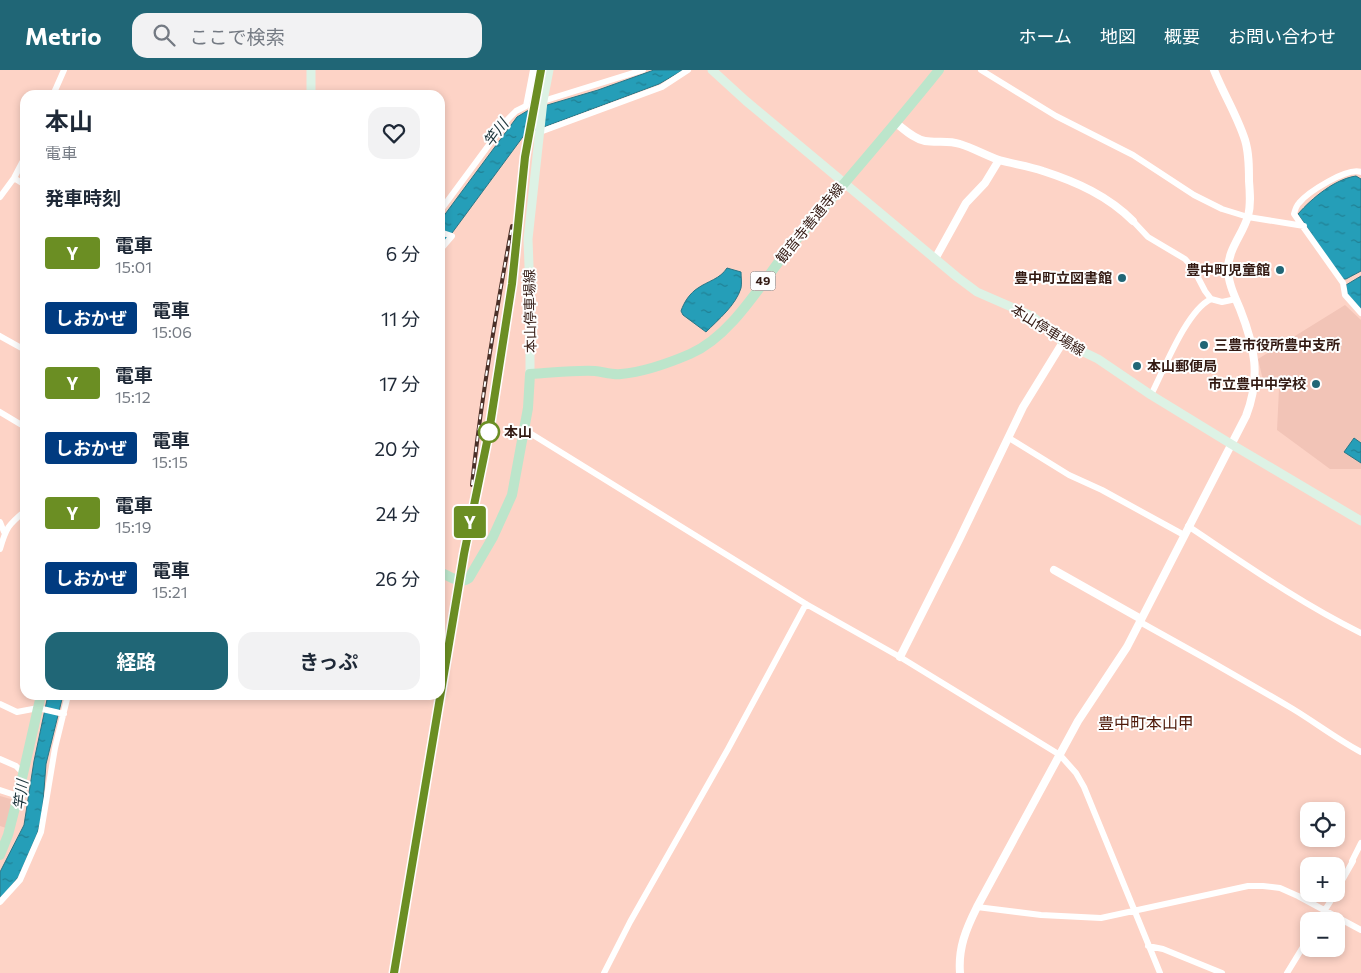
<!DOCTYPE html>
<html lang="ja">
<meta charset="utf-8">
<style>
:root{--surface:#fff;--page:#f2f2f3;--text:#1f2937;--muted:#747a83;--accent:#206676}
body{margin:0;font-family:Commissioner,"Noto Sans JP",sans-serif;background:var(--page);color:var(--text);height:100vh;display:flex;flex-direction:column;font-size:19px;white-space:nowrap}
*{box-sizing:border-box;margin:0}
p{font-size:16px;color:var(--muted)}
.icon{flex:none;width:28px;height:28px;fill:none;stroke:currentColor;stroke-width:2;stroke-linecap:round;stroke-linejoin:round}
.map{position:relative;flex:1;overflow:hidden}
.side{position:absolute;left:20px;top:20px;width:425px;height:610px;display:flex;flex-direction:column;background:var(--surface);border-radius:15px;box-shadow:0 2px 8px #0003}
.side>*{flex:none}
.badge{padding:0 10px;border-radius:4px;font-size:18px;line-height:32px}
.fabs{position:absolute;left:1300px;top:732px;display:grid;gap:10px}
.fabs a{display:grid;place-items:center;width:45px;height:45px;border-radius:10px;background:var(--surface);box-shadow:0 2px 8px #0003;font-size:25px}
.map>.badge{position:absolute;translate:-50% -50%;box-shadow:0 0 0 2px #fff}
h2{padding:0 25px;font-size:19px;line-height:45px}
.round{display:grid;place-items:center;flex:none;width:52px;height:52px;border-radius:15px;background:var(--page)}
.summary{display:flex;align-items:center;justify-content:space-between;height:85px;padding:0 25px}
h1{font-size:24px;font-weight:700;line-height:38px}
.action{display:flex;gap:10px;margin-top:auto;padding:10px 25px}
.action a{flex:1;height:58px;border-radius:15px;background:var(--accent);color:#fff;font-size:20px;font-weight:700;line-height:58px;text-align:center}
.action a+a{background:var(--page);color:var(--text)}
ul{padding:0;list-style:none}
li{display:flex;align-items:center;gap:15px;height:65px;padding:0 25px}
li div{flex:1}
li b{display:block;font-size:19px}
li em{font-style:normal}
li .badge{min-width:55px;font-weight:700;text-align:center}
header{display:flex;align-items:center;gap:30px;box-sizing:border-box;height:70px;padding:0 25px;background:var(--accent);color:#fff}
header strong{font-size:24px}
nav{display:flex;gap:28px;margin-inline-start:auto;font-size:18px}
.search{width:350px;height:45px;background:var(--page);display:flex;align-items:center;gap:12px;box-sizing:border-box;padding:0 18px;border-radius:15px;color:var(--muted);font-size:19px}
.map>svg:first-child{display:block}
</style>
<header>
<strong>Metrio</strong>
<div class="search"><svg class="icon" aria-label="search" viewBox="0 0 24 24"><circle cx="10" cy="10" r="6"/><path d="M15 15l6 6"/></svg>ここで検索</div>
<nav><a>ホーム</a><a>地図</a><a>概要</a><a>お問い合わせ</a></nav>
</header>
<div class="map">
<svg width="1361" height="903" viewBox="0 0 1361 903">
<defs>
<pattern id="water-ripples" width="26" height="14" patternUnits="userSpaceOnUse" patternTransform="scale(1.25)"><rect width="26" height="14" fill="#259eb8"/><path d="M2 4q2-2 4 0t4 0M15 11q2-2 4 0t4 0" fill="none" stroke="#218094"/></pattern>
</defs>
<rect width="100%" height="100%" fill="#fdd3c6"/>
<path fill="#f2c4b7" d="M1345,235L1361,250V399H1330L1277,360L1279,319L1263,310L1258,289Z
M0,726L14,730L6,758L0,756Z"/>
<path fill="url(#water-ripples)" stroke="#297686" d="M654,0H683L659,14L525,64L452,163L440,177V151L517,47L527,41L598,20Z
M1356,106L1361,109V201L1346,209H1342L1298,144C1312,128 1335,109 1356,106Z
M727,198L741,202C741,207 742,213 741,218C736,235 718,250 706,262L683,245L681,241C684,232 690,223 698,218C708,211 720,209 727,198Z
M1361,206V239L1347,224L1346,215Z
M1354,368L1361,373V393L1344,382Z
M48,625H63L46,694L42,746L37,764L19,806L0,830V802L24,755L34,691Z"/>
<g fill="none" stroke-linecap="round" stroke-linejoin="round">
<path stroke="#fff" stroke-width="6" d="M981,0L1056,46L1133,85L1194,125L1222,139L1248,147L1304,156
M53,25L64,0
M543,31L643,0
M540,62L662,17L688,0
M1361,102C1347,97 1308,122 1299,133C1296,136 1295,140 1294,144L1343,213L1345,225L1361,243
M14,108L25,115
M0,127L14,108L25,87
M440,141L508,49L516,41L526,36L533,0
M1133,151L1148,167L1185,189L1193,198L1205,221L1211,229L1222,232L1236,229
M440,162L452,166L440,180
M0,266L25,280
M1151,325C1164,300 1186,241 1211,229
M0,342L25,357
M525,360L806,534L900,587L1060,685L1076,703L1084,717L1160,903
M1009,368L1069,405L1102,420L1184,465
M0,452L4,462
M1188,456C1245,494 1300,533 1361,563
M0,479C6,458 8,455 25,441
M1140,552C1191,580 1242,609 1293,639C1316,653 1337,669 1361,682
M0,634L17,642L38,638L64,644
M0,689L16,696L23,703
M0,720L18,726
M1352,791L1361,773
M1336,821L1353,791
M0,832L20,810L41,762L55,678L68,625
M977,837L1041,845L1101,848L1248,816H1263L1280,818L1298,826L1361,860
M1318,851L1335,824
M1148,876L1163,879L1222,903
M604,903L630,852L728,679L806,534
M1287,903L1309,867"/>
<path stroke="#fff" stroke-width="8" d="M896,53C905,60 914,69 925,71C937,73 948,70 960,74C973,78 985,85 999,90C1013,94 1029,96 1043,101C1077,112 1108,126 1133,151
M935,189L966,133L985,113L999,90
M1054,500L1141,549
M900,587L959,470L1023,337L1063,272
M960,903C958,878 966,859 977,837L1078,651L1127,577L1246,346C1261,307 1255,277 1240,239C1235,227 1228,213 1228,199C1228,179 1243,164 1248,146C1251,135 1250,123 1249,111C1249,97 1249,83 1245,70C1237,45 1223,23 1214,0"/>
<path stroke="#ddf2e5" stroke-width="9" d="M712,0L746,31L957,207L977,222L1032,246L1063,272L1098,289L1151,325L1231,374L1361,451
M311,25V0
M530,304V223L528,169L543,31L549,0"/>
<path stroke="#bce5cb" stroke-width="10" d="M440,502C449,506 460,515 469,508L493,467L512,425L528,338L530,304C551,303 574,300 595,301C604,302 612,305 621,304C644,302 669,293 690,284C732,266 762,212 790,177C840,118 891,60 939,0
M0,785L8,765L18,726L41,625"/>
<g stroke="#4b3028" stroke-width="4">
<path id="rail" d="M472,415C481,328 496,242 512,156
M393,903L464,484L489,362L513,214L525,87L541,0"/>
</g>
<use href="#rail" stroke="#fefefe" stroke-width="2" stroke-dasharray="5.5" stroke-linecap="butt"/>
</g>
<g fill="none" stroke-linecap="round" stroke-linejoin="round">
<g stroke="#fff" stroke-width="11">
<path id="line" d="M394,903L464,484L489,362L512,214L525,87L541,0"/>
</g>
<use href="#line" stroke="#6b8e23" stroke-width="8"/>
</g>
<g fill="#206676" stroke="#fefefe" stroke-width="2">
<circle cx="1280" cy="200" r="5"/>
<circle cx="1122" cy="208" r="5"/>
<circle cx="1204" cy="275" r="5"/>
<circle cx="1137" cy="296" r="5"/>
<circle cx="1316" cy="314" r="5"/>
</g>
<circle fill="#fff" stroke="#6b8e23" stroke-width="2.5" cx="489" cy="362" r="10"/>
<g text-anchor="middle" stroke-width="4" stroke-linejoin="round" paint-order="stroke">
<rect fill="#fefefe" stroke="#705e5a" stroke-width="1" x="750.5" y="201.5" width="25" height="19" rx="4"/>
<g font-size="12" font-weight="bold" fill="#331a13">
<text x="763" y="215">49</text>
</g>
<g font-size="14" fill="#331a13" stroke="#fefefe">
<text transform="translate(810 153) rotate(-51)" y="5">観音寺善通寺線</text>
<text transform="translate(530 241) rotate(-91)" y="5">本山停車場線</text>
<text transform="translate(1048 260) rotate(32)" y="5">本山停車場線</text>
</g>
<g font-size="14" font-weight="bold" fill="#331a13" stroke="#fefefe" text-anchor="end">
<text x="1270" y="205">豊中町児童館</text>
<text x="1112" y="213">豊中町立図書館</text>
<text x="1214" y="280" text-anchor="start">三豊市役所豊中支所</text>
<text x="1147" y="301" text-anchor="start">本山郵便局</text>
<text x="1306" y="319">市立豊中中学校</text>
</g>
<g font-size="14" font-weight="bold" fill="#331a13" stroke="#fefefe" text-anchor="start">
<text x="504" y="367">本山</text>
</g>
<g font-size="15" font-style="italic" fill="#1c343b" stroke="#fefefe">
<text transform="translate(496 63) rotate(-53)" y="5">竿川</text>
<text transform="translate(21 725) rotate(-83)" y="5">竿川</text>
</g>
<g font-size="16" fill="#4e1909" stroke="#fefefe">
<text x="1146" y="659">豊中町本山甲</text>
</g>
</g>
</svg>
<div class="fabs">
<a><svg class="icon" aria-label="locate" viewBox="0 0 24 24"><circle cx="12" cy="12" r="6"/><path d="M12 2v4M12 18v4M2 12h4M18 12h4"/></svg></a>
<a>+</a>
<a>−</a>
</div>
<b class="badge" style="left:470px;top:452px;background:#6b8e23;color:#fff">Y</b>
<section class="side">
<div class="summary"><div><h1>本山</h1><p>電車</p></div><a class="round"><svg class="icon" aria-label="heart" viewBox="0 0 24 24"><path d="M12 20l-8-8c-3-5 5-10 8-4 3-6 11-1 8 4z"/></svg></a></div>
<h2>発車時刻</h2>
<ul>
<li><span class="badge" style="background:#6b8e23;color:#fff">Y</span><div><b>電車</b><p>15:01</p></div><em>6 分</em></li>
<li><span class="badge" style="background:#003b80;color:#fff">しおかぜ</span><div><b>電車</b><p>15:06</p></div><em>11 分</em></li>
<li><span class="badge" style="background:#6b8e23;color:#fff">Y</span><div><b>電車</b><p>15:12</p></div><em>17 分</em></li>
<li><span class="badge" style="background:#003b80;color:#fff">しおかぜ</span><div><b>電車</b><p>15:15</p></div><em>20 分</em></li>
<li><span class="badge" style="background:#6b8e23;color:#fff">Y</span><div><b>電車</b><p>15:19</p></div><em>24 分</em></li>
<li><span class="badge" style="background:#003b80;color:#fff">しおかぜ</span><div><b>電車</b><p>15:21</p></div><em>26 分</em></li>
</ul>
<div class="action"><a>経路</a><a>きっぷ</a></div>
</section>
</div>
